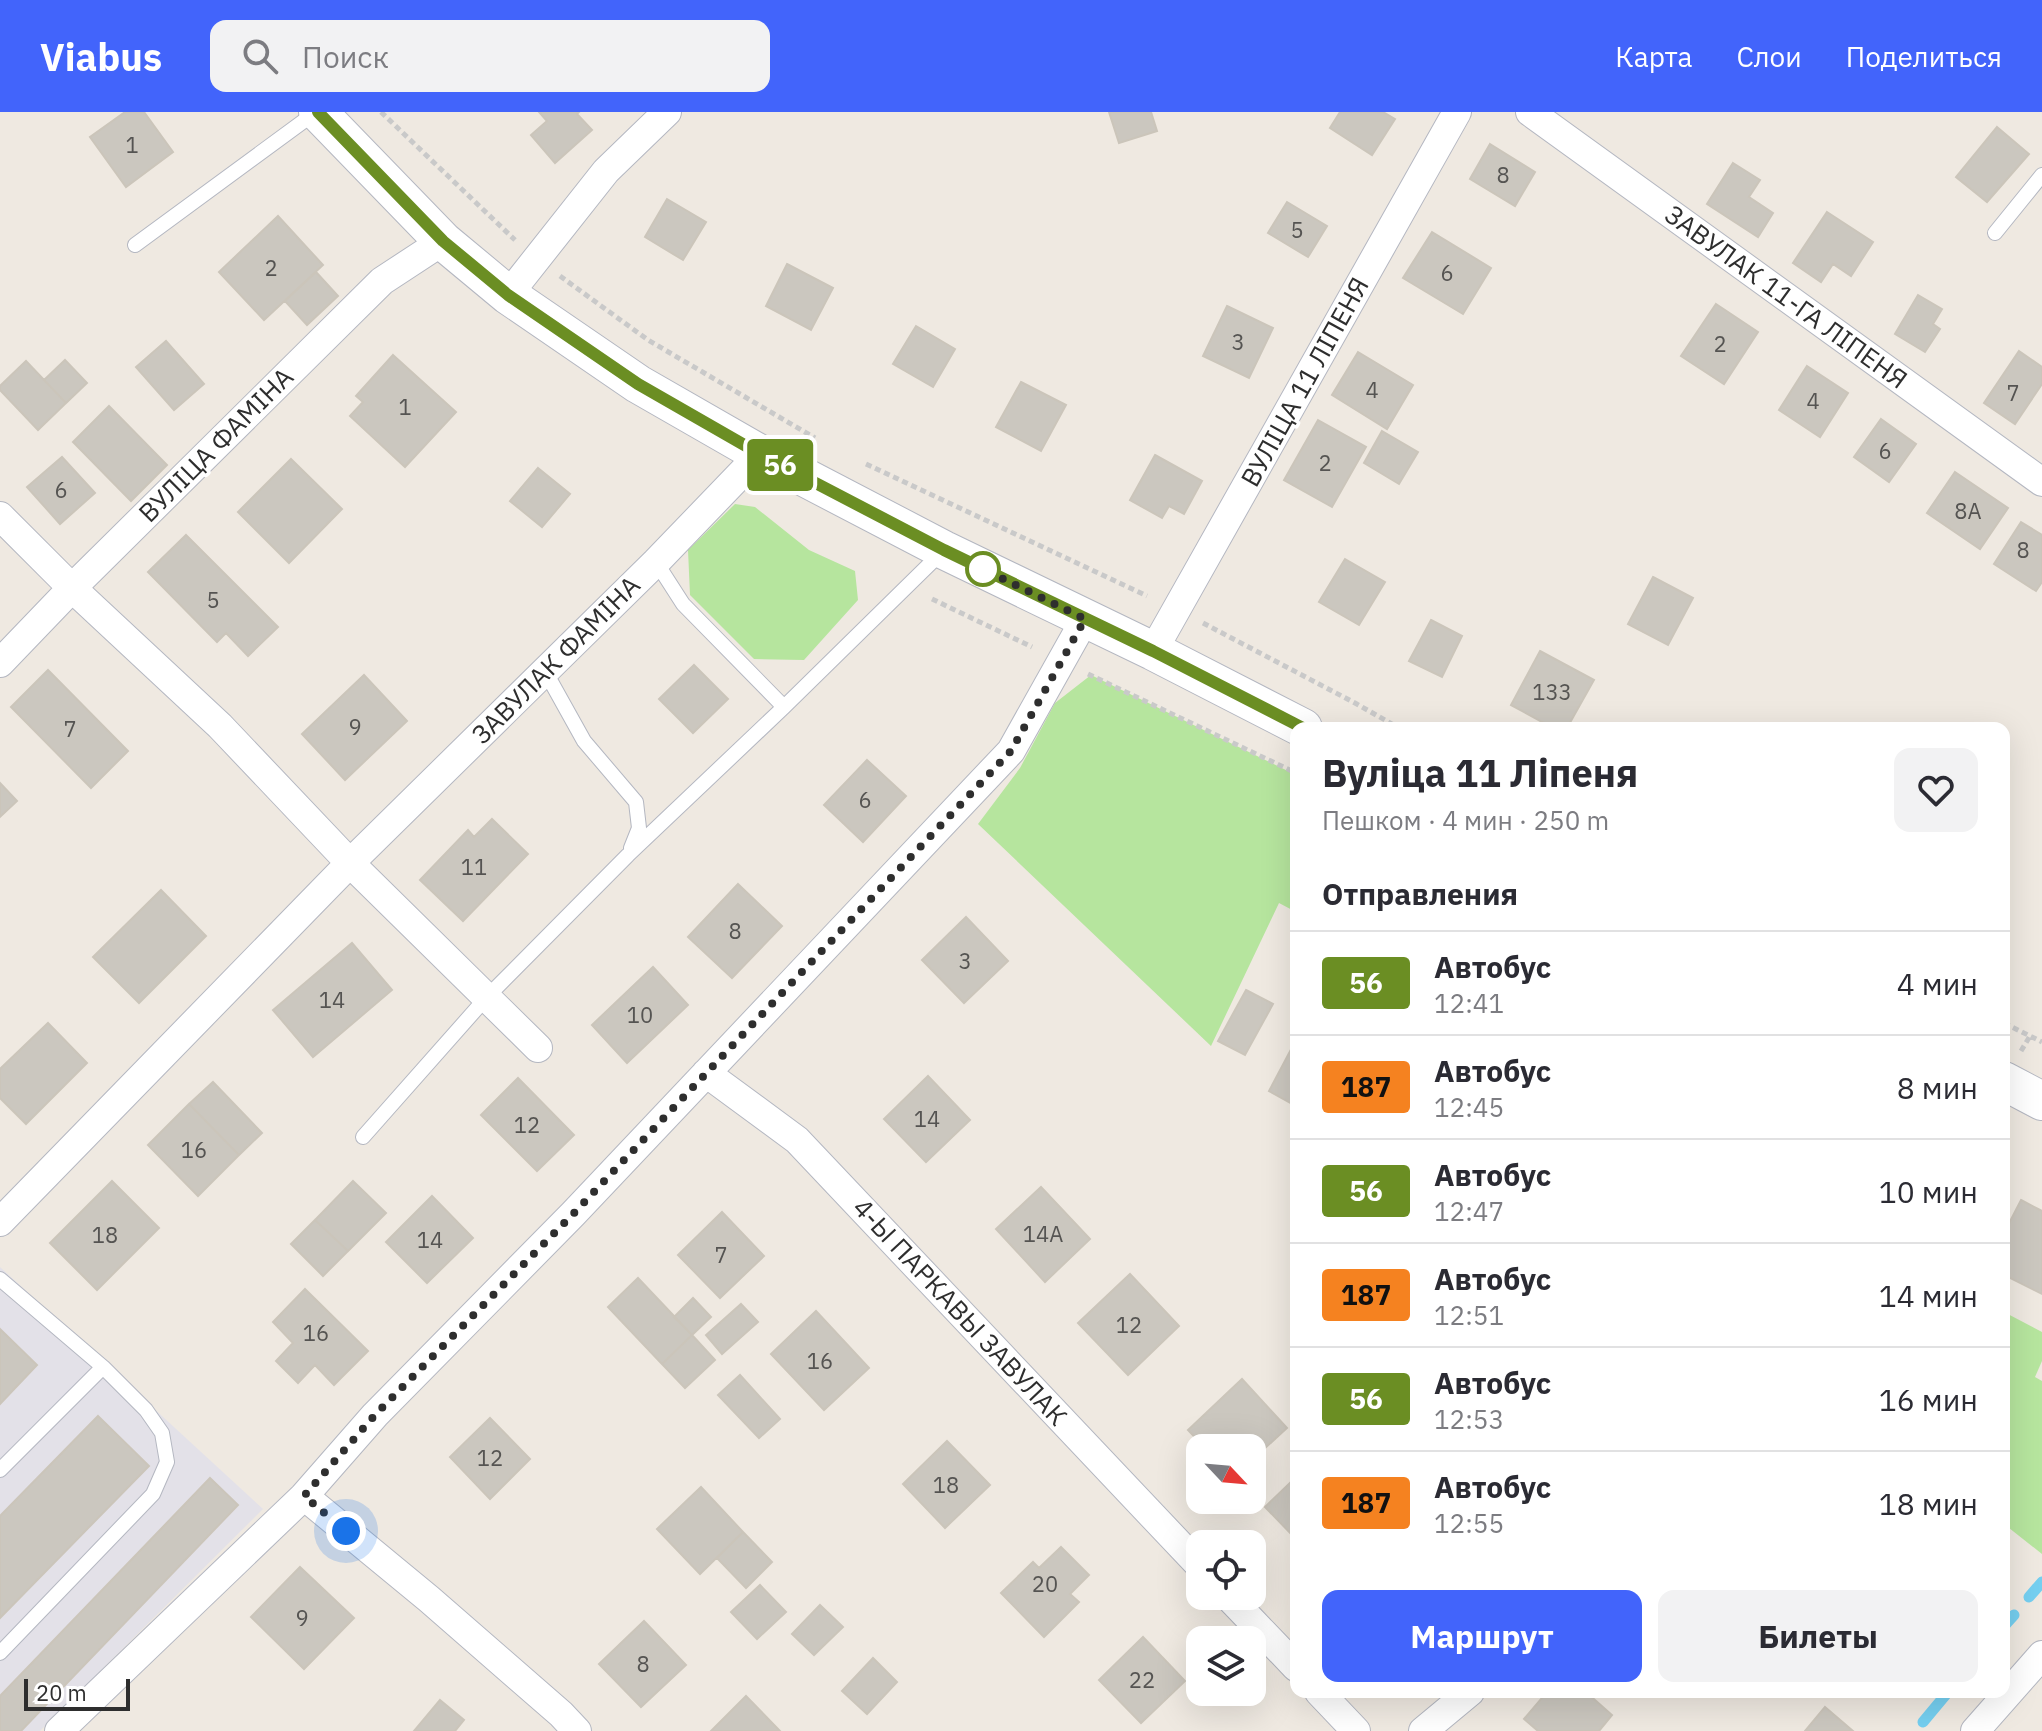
<!DOCTYPE html>
<html lang="ru">
<meta charset="utf-8">
<style>
:root{--surface:#fff;--page:#f2f2f3;--text:#2b2b33;--muted:#7c7c81;--line:#e1e1e2;--accent:#4264fb}
body{margin:0;font-family:"IBM Plex Sans",sans-serif;background:var(--page);color:var(--text);height:100vh;display:flex;flex-direction:column;font-size:30px;white-space:nowrap}
*{box-sizing:border-box;margin:0}
p{font-size:26px;color:var(--muted)}
.icon{flex:none;width:44px;height:44px;fill:none;stroke:currentColor;stroke-width:2;stroke-linecap:round;stroke-linejoin:round}
.map{position:relative;flex:1;overflow:hidden}
.side{position:absolute;left:1290px;top:610px;width:720px;height:976px;display:flex;flex-direction:column;background:var(--surface);border-radius:16px;box-shadow:0 8px 32px #0002}
.side>*{flex:none}
.badge{padding:0 16px;border-radius:6px;font-size:28px;line-height:52px}
.needle{width:52px;rotate:116deg}
.controls{position:absolute;left:1186px;top:1322px;display:grid;gap:16px}
.controls a{display:grid;place-items:center;width:80px;height:80px;border-radius:16px;background:var(--surface);box-shadow:0 8px 32px #0002;font-size:40px}
.scale{position:absolute;left:24px;bottom:20px;width:106px;box-sizing:border-box;padding-left:8px;border:4px solid #2e2e2e;border-top:0;font-size:22px;line-height:28px;white-space:nowrap;color:#2e2e2e;-webkit-text-stroke:6px #fff;paint-order:stroke}
.you{position:absolute;width:40px;height:40px;margin:-20px;border:6px solid #fff;border-radius:50%;background:#1a73e8;box-shadow:0 0 0 12px #1a73e833}
.map>.badge{position:absolute;translate:-50% -50%;box-shadow:0 0 0 4px #fff}
h2{padding:0 32px;font-size:30px;line-height:72px}
.round{display:grid;place-items:center;flex:none;width:84px;height:84px;border-radius:16px;background:var(--page)}
.overview{display:flex;align-items:center;justify-content:space-between;height:136px;padding:0 32px}
h1{font-size:38px;font-weight:700;line-height:60px}
.action{display:flex;gap:16px;margin-top:auto;padding:16px 32px}
.action a{flex:1;height:92px;border-radius:16px;background:var(--accent);color:#fff;font-size:32px;font-weight:700;line-height:92px;text-align:center}
.action a+a{background:var(--page);color:var(--text)}
ul{padding:0;list-style:none}
li{display:flex;align-items:center;gap:24px;height:104px;padding:0 32px;border-top:2px solid var(--line)}
li div{flex:1}
li b{display:block;font-size:30px}
li em{font-style:normal}
li .badge{min-width:88px;font-weight:700;text-align:center}
header{display:flex;align-items:center;gap:48px;box-sizing:border-box;height:112px;padding:0 40px;background:var(--accent);color:#fff}
header strong{font-size:38px}
nav{display:flex;gap:44px;margin-inline-start:auto;font-size:28px}
.search{width:560px;height:72px;background:var(--page);display:flex;align-items:center;gap:20px;box-sizing:border-box;padding:0 28px;border-radius:16px;color:var(--muted);font-size:30px}
.map>svg:first-child{display:block}
</style>
<header>
<strong>Viabus</strong>
<div class="search"><svg class="icon" aria-label="search" viewBox="0 0 24 24"><circle cx="10" cy="10" r="6"/><path d="M15 15l6 6"/></svg>Поиск</div>
<nav><a>Карта</a><a>Слои</a><a>Поделиться</a></nav>
</header>
<div class="map">
<svg width="2042" height="1619" viewBox="0 0 2042 1619">
<rect width="100%" height="100%" fill="#efe9e1"/>
<path fill="#e3e1e8" d="M0,1155L263,1397L40,1619H0Z"/>
<path fill="#b6e59e" d="M735,392L755,395L809,438L855,459L858,488L804,548L754,547L690,483L688,438Z
M1091,563L1296,663V800L1279,791L1211,934L978,712L1020,656L1055,591Z
M2004,1200L2042,1220V1249L2035,1265L2042,1269V1442L2004,1412Z"/>
<g fill="none" stroke-linecap="round" stroke-linejoin="round">
<path stroke="#75cff0" stroke-width="11" d="M2029,1485L2042,1470
M2004,1514L2014,1503
M1923,1610L1948,1580"/>
</g>
<path fill="#cbc7bf" stroke="#cbc5ba" stroke-width="2" d="M125,0H144L173,40L126,75L90,25Z
M539,0H579L577,2L592,18L555,51L531,23L547,9Z
M1109,0H1151L1157,19L1119,31Z
M1340,0H1383L1395,7L1372,43L1330,16Z
M1997,15L2029,42L1987,90L1956,65Z
M1490,32L1535,60L1515,94L1470,67Z
M1733,51L1760,68L1749,85L1773,101L1758,125L1707,92Z
M667,87L706,110L683,148L645,125Z
M1287,90L1327,114L1308,145L1268,121Z
M1827,100L1873,130L1851,164L1833,152L1821,170L1793,151Z
M278,104L323,153L264,208L219,160Z
M1432,120L1491,156L1463,202L1403,166Z
M787,152L833,176L811,218L766,194Z
M316,160L338,184L307,213L285,189Z
M1918,183L1942,197L1933,212L1940,217L1925,240L1895,222Z
M1716,192L1758,220L1724,272L1681,244Z
M1227,194L1273,216L1249,266L1203,244Z
M916,214L955,237L933,275L893,252Z
M166,229L204,272L174,298L136,255Z
M2019,239L2042,255V272L2015,312L1984,291Z
M1358,240L1413,273L1387,317L1332,283Z
M393,243L456,300L405,355L350,304L363,290L356,284Z
M65,248L87,271L66,291L44,268Z
M26,249L66,291L38,318L0,278V274Z
M1807,254L1848,281L1820,325L1779,298Z
M1021,270L1066,293L1041,339L996,315Z
M109,294L167,353L131,389L73,330Z
M1881,307L1916,332L1889,370L1854,345Z
M1318,308L1366,335L1332,395L1284,368Z
M1382,319L1418,340L1399,372L1364,351Z
M1155,343L1202,369L1184,402L1169,394L1162,406L1130,388Z
M62,345L95,381L60,412L27,375Z
M291,347L342,397L289,451L238,400Z
M538,356L570,382L542,415L510,389Z
M1955,360L2008,396L1980,437L1927,401Z
M2021,410L2042,423V470L2036,479L1994,452Z
M186,423L278,515L248,544L226,521L217,530L148,460Z
M1345,447L1385,470L1359,513L1319,490Z
M1653,465L1693,486L1668,533L1628,512Z
M1431,508L1462,524L1442,565L1409,549Z
M1540,539L1594,568L1567,616H1553L1511,593Z
M694,553L728,587L693,621L659,587Z
M48,558L128,639L91,676L11,595Z
M364,563L407,609L345,668L302,622Z
M867,648L906,684L863,730L824,693Z
M0,671L17,689L0,705Z
M492,707L528,742L463,809L420,768L468,718L474,725Z
M738,772L782,814L732,866L688,825Z
M161,778L206,824L139,891L93,845Z
M966,805L1008,849L964,891L922,848Z
M352,831L392,878L313,945L273,898Z
M653,855L688,893L627,951L592,913Z
M1246,878L1273,892L1245,943L1218,929Z
M48,911L87,951L26,1012L0,986V957Z
M1296,928V994L1269,979Z
M928,964L970,1008L926,1050L884,1007Z
M518,966L574,1023L537,1059L481,1003Z
M213,970L262,1021L239,1043L189,992Z
M189,992L239,1043L198,1084L148,1033Z
M112,1069L159,1116L97,1178L50,1131Z
M353,1069L386,1101L348,1139L315,1108Z
M1041,1075L1090,1127L1045,1170L996,1117Z
M432,1084L473,1126L427,1171L386,1130Z
M2021,1088L2042,1099V1182L2004,1163V1121Z
M722,1100L764,1144L720,1186L678,1143Z
M315,1108L348,1139L323,1164L291,1132Z
M1130,1162L1179,1214L1128,1263L1078,1211Z
M638,1166L692,1223L662,1252L608,1195Z
M305,1177L368,1239L334,1273L315,1253L298,1271L276,1249L293,1231L273,1210Z
M693,1186L711,1205L692,1223L674,1205Z
M741,1192L758,1210L722,1242L706,1223Z
M816,1199L869,1256L824,1298L771,1242Z
M0,1217L37,1253L0,1292Z
M692,1223L715,1248L685,1276L662,1252Z
M740,1263L780,1307L759,1326L718,1283Z
M1242,1267L1287,1316L1252,1348V1336H1205L1188,1318Z
M98,1304L149,1354L0,1506V1404Z
M490,1306L530,1347L490,1387L450,1345Z
M947,1329L990,1373L945,1416L903,1372Z
M1296,1365V1427L1265,1395Z
M210,1366L238,1393L21,1619H0V1584Z
M701,1375L743,1420L700,1462L657,1417Z
M743,1420L772,1450L746,1476L717,1446Z
M1061,1435L1089,1463L1070,1482L1079,1490L1044,1525L1001,1481L1033,1450L1039,1456Z
M300,1455L354,1506L304,1557L251,1505Z
M760,1473L786,1500L757,1527L731,1500Z
M820,1493L843,1515L814,1543L792,1522Z
M644,1509L686,1553L641,1595L599,1552Z
M1143,1525L1185,1569L1141,1611L1099,1568Z
M873,1546L897,1570L867,1602L842,1579Z
M1547,1580H1586L1612,1603L1599,1619H1538L1524,1607Z
M746,1584L780,1619H711Z
M440,1588L464,1608L455,1619H414Z
M1825,1595L1853,1619H1805Z"/>
<g fill="none" stroke-linecap="round" stroke-linejoin="round">
<g stroke="#b4b7c1" stroke-width="16">
<path id="service" d="M1995,121L2042,63
M135,133L316,0
M656,450L683,492L784,595
M545,559L584,629L636,690L639,716L631,736
M363,1025L486,886L628,743L784,595L942,440
M0,1167L103,1255L146,1298L162,1321L167,1350L153,1382L0,1541
M0,1358L103,1255"/>
</g>
<g stroke="#b4b7c1" stroke-width="30">
<path id="minor" d="M1530,0L2042,370
M508,183L606,59L667,0
M0,404L72,476L220,614L350,751L538,936
M1153,539L1457,0
M0,551L72,476L382,169L443,129
M706,961L797,1028L1200,1454
M0,1110L350,751L656,450L760,342
M304,1384L429,1487L561,1602L577,1619
M1228,1484L1296,1555
M1319,1580L1356,1619
M59,1619L304,1384L375,1303L573,1102L1011,639L1085,507
M1423,1619L1470,1580
M1975,1619L2042,1543"/>
</g>
<g stroke="#b4b7c1" stroke-width="40">
<path id="secondary" d="M318,0L443,129L508,183L638,272L760,342L944,438L1153,539L1303,616
M2004,969L2042,989"/>
</g>
<path stroke="#c9c9c9" stroke-width="5" stroke-dasharray="6 4" stroke-linecap="butt" d="M381,0L515,128
M560,164L648,228L815,326
M866,352L1147,484
M932,487L1032,535
M1203,511L1355,591L1399,616
M1088,562L1296,661
M2004,911L2042,930
M2021,939L2030,924"/>
<use href="#service" stroke="#fff" stroke-width="14"/>
<use href="#minor" stroke="#fff" stroke-width="28"/>
<use href="#secondary" stroke="#fff" stroke-width="38"/>
</g>
<g fill="none" stroke-linecap="round" stroke-linejoin="round">
<g stroke="#fff" stroke-width="18">
<path id="line" d="M318,0L443,129L508,183L638,272L760,342L944,438L1153,539L1303,616"/>
</g>
<use href="#line" stroke="#6b8e23" stroke-width="12"/>
<path stroke="#2e2e2e" stroke-width="8" stroke-dasharray="0 14.4" d="M346,1419L304,1384L375,1303L573,1102L1011,639L1085,507L983,457"/>
</g>
<circle fill="#fff" stroke="#6b8e23" stroke-width="4" cx="983" cy="457" r="16"/>
<g text-anchor="middle" stroke-width="7" stroke-linejoin="round" paint-order="stroke">
<g font-size="22" fill="#555452">
<text x="132" y="41">1</text>
<text x="1503" y="71">8</text>
<text x="1297" y="126">5</text>
<text x="271" y="164">2</text>
<text x="1447" y="169">6</text>
<text x="1238" y="238">3</text>
<text x="1720" y="240">2</text>
<text x="1372" y="286">4</text>
<text x="2013" y="289">7</text>
<text x="1813" y="297">4</text>
<text x="405" y="303">1</text>
<text x="1885" y="347">6</text>
<text x="1325" y="359">2</text>
<text x="61" y="386">6</text>
<text x="1968" y="407">8А</text>
<text x="2023" y="446">8</text>
<text x="213" y="496">5</text>
<text x="1552" y="588">133</text>
<text x="355" y="623">9</text>
<text x="70" y="625">7</text>
<text x="865" y="696">6</text>
<text x="474" y="763">11</text>
<text x="735" y="827">8</text>
<text x="965" y="857">3</text>
<text x="332" y="896">14</text>
<text x="640" y="911">10</text>
<text x="927" y="1015">14</text>
<text x="527" y="1021">12</text>
<text x="194" y="1046">16</text>
<text x="1043" y="1130">14А</text>
<text x="105" y="1131">18</text>
<text x="430" y="1136">14</text>
<text x="721" y="1151">7</text>
<text x="1129" y="1221">12</text>
<text x="316" y="1229">16</text>
<text x="820" y="1257">16</text>
<text x="490" y="1354">12</text>
<text x="946" y="1381">18</text>
<text x="1045" y="1480">20</text>
<text x="302" y="1514">9</text>
<text x="643" y="1560">8</text>
<text x="1142" y="1576">22</text>
</g>
<g font-size="26" fill="#2e2e2e" stroke="#fff">
<text transform="translate(1786 185) rotate(36)" y="9">ЗАВУЛАК 11-ГА ЛІПЕНЯ</text>
<text transform="translate(1305 270) rotate(-61)" y="9">ВУЛІЦА 11 ЛІПЕНЯ</text>
<text transform="translate(216 333) rotate(-45)" y="9">ВУЛІЦА ФАМІНА</text>
<text transform="translate(556 548) rotate(-45)" y="9">ЗАВУЛАК ФАМІНА</text>
<text transform="translate(960 1200) rotate(47)" y="9">4-Ы ПАРКАВЫ ЗАВУЛАК</text>
</g>
</g>
</svg>
<div class="controls">
<a><svg class="needle" viewBox="-14 -14 28 28"><path d="M0-13l5 13h-10z" fill="#e53935"/><path d="M0 13l5-13h-10z" fill="#7c7c81"/></svg></a>
<a><svg class="icon" aria-label="locate" viewBox="0 0 24 24"><circle cx="12" cy="12" r="6"/><path d="M12 2v4M12 18v4M2 12h4M18 12h4"/></svg></a>
<a><svg class="icon" aria-label="layers" viewBox="0 0 24 24"><path d="M12 4l9 5-9 5-9-5zM3 14l9 5 9-5"/></svg></a>
</div>
<div class="scale">20 m</div>
<div class="you" style="left:346px;top:1419px"></div>
<b class="badge" style="left:780px;top:353px;background:#6b8e23;color:#fff">56</b>
<section class="side">
<div class="overview"><div><h1>Вуліца 11 Ліпеня</h1><p>Пешком · 4 мин · 250 m</p></div><a class="round"><svg class="icon" aria-label="heart" viewBox="0 0 24 24"><path d="M12 20l-8-8c-3-5 5-10 8-4 3-6 11-1 8 4z"/></svg></a></div>
<h2>Отправления</h2>
<ul>
<li><span class="badge" style="background:#6b8e23;color:#fff">56</span><div><b>Автобус</b><p>12:41</p></div><em>4 мин</em></li>
<li><span class="badge" style="background:#f58220;color:#111">187</span><div><b>Автобус</b><p>12:45</p></div><em>8 мин</em></li>
<li><span class="badge" style="background:#6b8e23;color:#fff">56</span><div><b>Автобус</b><p>12:47</p></div><em>10 мин</em></li>
<li><span class="badge" style="background:#f58220;color:#111">187</span><div><b>Автобус</b><p>12:51</p></div><em>14 мин</em></li>
<li><span class="badge" style="background:#6b8e23;color:#fff">56</span><div><b>Автобус</b><p>12:53</p></div><em>16 мин</em></li>
<li><span class="badge" style="background:#f58220;color:#111">187</span><div><b>Автобус</b><p>12:55</p></div><em>18 мин</em></li>
</ul>
<div class="action"><a>Маршрут</a><a>Билеты</a></div>
</section>
</div>
